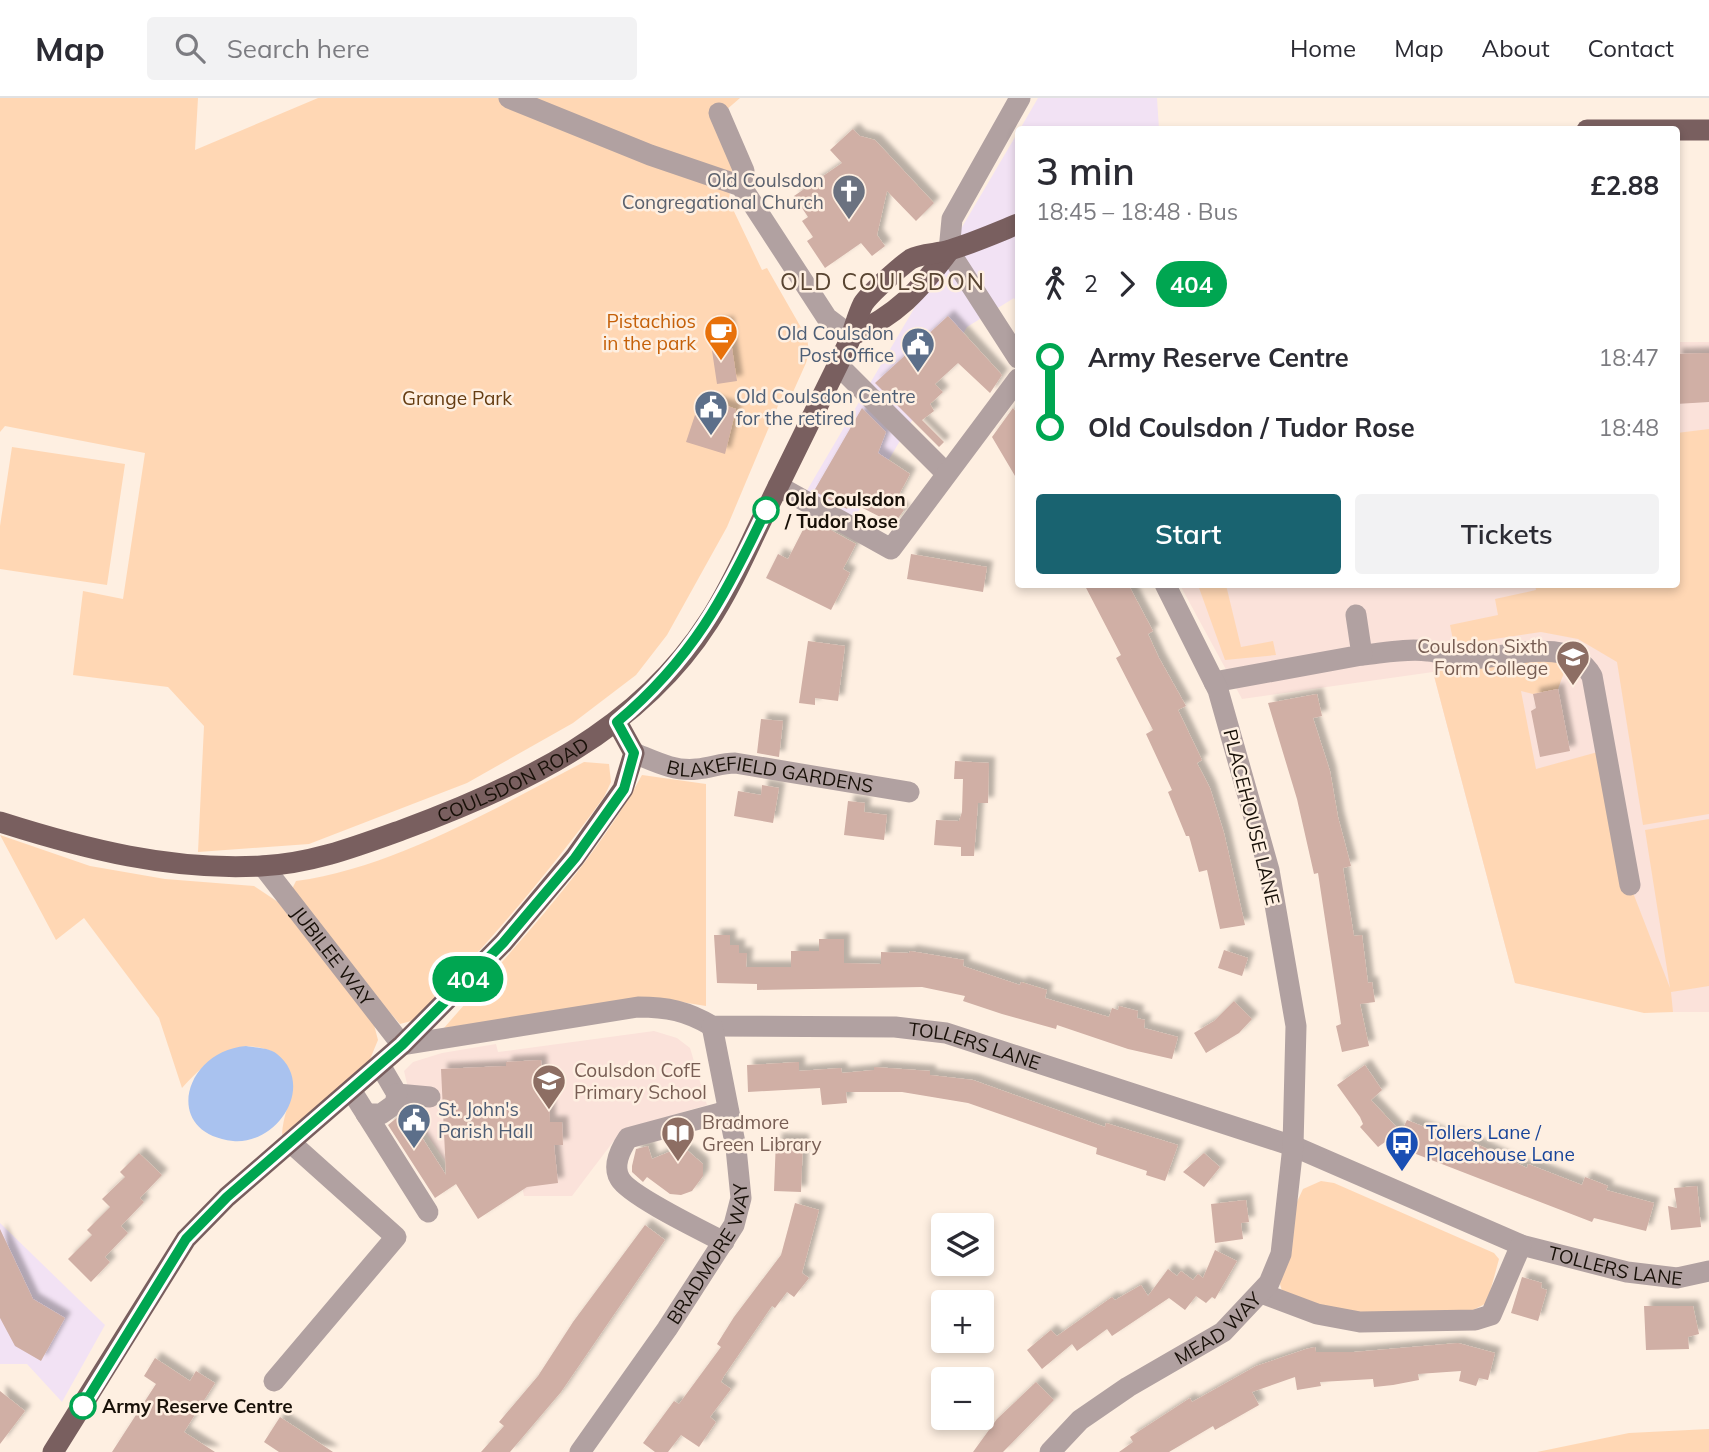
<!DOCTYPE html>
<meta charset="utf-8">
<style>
:root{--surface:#fff;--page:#f2f2f3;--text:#2b2b33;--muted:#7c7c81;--line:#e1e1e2;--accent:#196370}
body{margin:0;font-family:Mulish,sans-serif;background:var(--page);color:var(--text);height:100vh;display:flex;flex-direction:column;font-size:26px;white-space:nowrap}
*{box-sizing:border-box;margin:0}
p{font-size:23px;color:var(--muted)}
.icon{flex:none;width:38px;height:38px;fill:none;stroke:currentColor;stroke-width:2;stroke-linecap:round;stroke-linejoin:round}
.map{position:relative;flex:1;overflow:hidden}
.sheet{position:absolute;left:1015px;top:28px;width:665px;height:462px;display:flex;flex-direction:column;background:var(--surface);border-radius:7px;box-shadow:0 4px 10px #0003}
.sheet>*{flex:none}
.badge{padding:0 14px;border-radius:23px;font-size:24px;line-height:46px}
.tools{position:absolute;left:931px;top:1115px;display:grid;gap:14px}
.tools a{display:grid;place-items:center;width:63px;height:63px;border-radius:7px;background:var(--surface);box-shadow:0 4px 10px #0003;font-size:35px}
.map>.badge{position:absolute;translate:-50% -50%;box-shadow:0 0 0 4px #fff}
.legs{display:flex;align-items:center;gap:10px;height:77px;padding:0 21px;font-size:23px}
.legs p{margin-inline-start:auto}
.overview{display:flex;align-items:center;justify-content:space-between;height:119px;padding:0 21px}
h1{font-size:38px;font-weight:600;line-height:52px}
.action{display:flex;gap:14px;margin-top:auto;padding:14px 21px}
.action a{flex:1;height:80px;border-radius:7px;background:var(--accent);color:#fff;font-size:28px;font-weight:600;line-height:80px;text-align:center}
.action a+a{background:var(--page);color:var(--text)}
ul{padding:0 21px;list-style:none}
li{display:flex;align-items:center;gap:24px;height:70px;font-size:26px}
li i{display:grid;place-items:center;width:10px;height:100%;margin:0 9px;background:currentColor}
li i::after{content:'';width:18px;height:18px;margin:-9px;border:5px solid;border-radius:50%;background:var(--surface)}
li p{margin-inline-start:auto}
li:first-child i{background:linear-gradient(#0000 50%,currentColor 0)}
li:last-child i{background:linear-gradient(currentColor 50%,#0000 0)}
header{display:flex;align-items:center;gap:42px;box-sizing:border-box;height:98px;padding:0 35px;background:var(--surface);border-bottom:2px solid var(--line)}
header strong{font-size:33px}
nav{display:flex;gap:38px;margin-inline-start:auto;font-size:24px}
.search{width:490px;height:63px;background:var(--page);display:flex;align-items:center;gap:18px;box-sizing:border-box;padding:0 24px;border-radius:7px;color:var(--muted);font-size:26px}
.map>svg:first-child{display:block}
</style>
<header>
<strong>Map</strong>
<div class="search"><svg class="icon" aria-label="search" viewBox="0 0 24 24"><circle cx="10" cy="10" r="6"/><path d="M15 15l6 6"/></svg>Search here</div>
<nav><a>Home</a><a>Map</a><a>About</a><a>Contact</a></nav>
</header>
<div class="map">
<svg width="1709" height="1354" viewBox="0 0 1709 1354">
<defs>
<filter id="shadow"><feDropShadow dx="6" dy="-6" stdDeviation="2" flood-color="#0004"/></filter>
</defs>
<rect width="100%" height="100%" fill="#feefe1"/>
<path fill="#f2e2f4" d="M1038,0H1157L1159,31H1020Z
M1018,34V206L1014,200L967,229L848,431L799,406Z
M0,1125L105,1227L62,1304L27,1266H0Z"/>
<path fill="#fbe2da" d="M1677,244H1709V914H1644L1515,885L1433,574L1242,601L1180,487L1676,486Z
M654,933L677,940L690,950L707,1007L622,1032L572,1098H524L518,1068L464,1090L415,1020L404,973L413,964L442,955L496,946L498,954Z"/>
<path fill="#ffd7b4" d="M0,0H198L195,52L318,0H740L725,13L732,70L729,103L762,172L767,170L807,240L809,254L806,265L793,294L785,291L727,429L667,537L636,577L573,625L467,685L309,746L198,754L204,628L168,589L73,577L83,493L123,501L145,355L5,328L0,334Z
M1709,331V716L1643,727L1617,564L1578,541L1541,534L1454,547L1450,527L1498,517L1495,501L1536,492L1535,487L1676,486L1677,335Z
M12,349L125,366L107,487L0,471V428Z
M1198,487H1226L1241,549L1273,543L1276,557L1225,562Z
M1533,553L1570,558L1558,591L1533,596L1521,593L1536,671L1605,652L1630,787L1670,890L1645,732L1709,721V888L1671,894L1673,914L1644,915L1515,885L1433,574L1435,567Z
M584,664L609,666L611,684L604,699C546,779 483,851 415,922L400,926L341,859L292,791L296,783C396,769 495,710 584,664Z
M642,677L706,686V908L650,899L444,930C514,849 590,771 642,677Z
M0,737L90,768L165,781L254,788L278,804L373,923L378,942L368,966L282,1037C283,1013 295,1000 289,973C287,966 278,956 271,953C233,938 207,963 182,990L159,920L84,820L56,842Z
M1321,1083L1334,1085L1494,1155L1499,1161L1487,1205L1471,1213L1353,1215L1327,1211L1282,1193L1280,1186L1295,1108L1303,1091Z
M1709,1331V1354H1537L1629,1335Z"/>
<path fill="#a9c2ef" d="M246,948C255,950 269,949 277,956C316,987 278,1047 233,1043C161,1035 184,953 246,948Z"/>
<path fill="#d0afa5" filter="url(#shadow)" d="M853,31L860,38L875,42L934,105L916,123L887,93L877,137L885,148L872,158L861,145L825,170L807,143L813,139L802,123L808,119L794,98L842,65L830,52Z
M948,218L1002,277L990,295L958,265L935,286L943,294L930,306L934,313L922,322L944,344L939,349L875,285Z
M728,224L737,283L717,286L708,226Z
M1709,255V304L1676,306V256Z
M713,303L736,311L725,356L686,344L695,317L707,321Z
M862,310L886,334L878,355L910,376L894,406L904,412L894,426L851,404L847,411L814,393Z
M1013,310L1018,317V383L992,339Z
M809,420L856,446L843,471L850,475L831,512L766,480L778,456L788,461Z
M911,456L987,469L983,494L907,481Z
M1084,486H1128L1153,533L1148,536L1159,560L1186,608L1178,612L1202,662L1197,665L1210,690L1224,735L1245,827L1220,831L1207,772L1199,774L1189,738H1186L1168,694L1172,692L1146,636L1153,632L1116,560L1121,557Z
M808,543L845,548L838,603L815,600V607L799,605Z
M1558,591L1570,653L1540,659L1531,613L1536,610L1533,596Z
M1317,596L1322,618L1313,620L1330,673L1338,719L1351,768L1343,770L1354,838L1362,837L1368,885L1372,884L1375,904L1360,906L1369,948L1342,954L1336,928L1341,926L1318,775L1314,776L1297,701L1268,605Z
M761,621L783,623L779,659L757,655Z
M955,663L989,665L988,705H978L974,758H961V749L934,747L936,722L959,723L962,714L963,681H954Z
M762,687L779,690L773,725L734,718L738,693L761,697Z
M848,703L865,705L864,714L887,717L884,742L844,737Z
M714,837H730V847H739V855H747L746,869H791V853H819V841H844V865L881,866V854L909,855L910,853L964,862L963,868L1020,887L1021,884L1047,892L1045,900L1109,919L1112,910L1118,912L1119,908L1138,913L1137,920L1145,922L1144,930L1178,939L1172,961L1128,951L1057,927L1056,931L1002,916L963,903L965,898L922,889L757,892V886L717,885Z
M1224,852L1248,860L1242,878L1218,870Z
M1234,903L1252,921L1239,935L1206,955L1194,935L1214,923Z
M541,962L542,981H548L550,1024H562L563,1047H554L558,1085L527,1089L478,1121L456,1086L435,1100L388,1027L405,1013L446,1077L441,971L506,968V964Z
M799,964V973L841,970L842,975L874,972V969L930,973V977L973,982L1105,1029L1106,1025L1178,1047L1165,1083L1146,1077L1147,1073L1096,1056L1097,1050L968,1005L902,994H846L847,1005L822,1007L820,990L748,994L747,967Z
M1365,967L1382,992L1371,1002L1401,1034L1407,1022L1452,1040L1454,1035L1527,1070L1528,1066L1582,1087L1585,1079L1608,1088L1606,1092L1654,1105L1646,1133L1594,1120L1592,1124L1385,1044L1378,1049L1360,1029L1363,1026L1360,1019L1337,987Z
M776,1041L803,1042L801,1094L774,1093Z
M648,1048L652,1061L676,1051L688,1053L703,1066V1078L692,1093L681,1097L670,1096L647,1079L643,1084L632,1074V1068L636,1051Z
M139,1055L162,1077L140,1100L144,1104L121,1128L128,1135L105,1159L110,1164L91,1184L68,1161L92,1137L87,1132L110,1109L102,1101L125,1079L120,1074Z
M1204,1055L1220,1069L1204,1089L1183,1074Z
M1697,1088L1701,1129L1671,1132L1668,1108L1677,1110L1674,1090Z
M1246,1102L1249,1124L1241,1125L1243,1141L1215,1145L1211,1106Z
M795,1105L819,1112L802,1175L809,1180L794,1199L787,1194L775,1210L772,1208L724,1278L721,1284L731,1291L710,1319L716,1324L699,1349L681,1337L668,1354H655L643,1345L674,1303L679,1306L721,1249L717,1246L734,1219L781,1157Z
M645,1127L665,1142L561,1294L510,1354H481L504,1328L499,1324L538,1278L573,1224Z
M0,1131L33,1201L65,1220L41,1263L15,1248L0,1220Z
M1215,1152L1237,1163L1215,1201L1212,1199L1206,1205L1196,1198L1185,1212L1169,1200L1112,1238L1107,1231L1077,1253L1072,1246L1042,1271L1027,1252L1051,1232L1057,1238L1112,1199L1115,1202L1141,1187L1148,1198L1168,1171L1177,1178L1181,1173L1193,1182L1198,1176L1203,1180Z
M1522,1179L1542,1185L1541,1190L1547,1192L1538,1223L1511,1215Z
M1644,1208H1693L1699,1236L1688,1239L1689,1251L1646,1252Z
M1458,1245L1495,1255L1488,1282L1479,1280L1476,1288L1459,1283L1461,1273L1418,1276L1419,1282L1393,1287L1374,1289L1373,1281L1320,1284L1321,1288L1297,1292L1295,1279L1252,1294L1259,1307L1215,1332L1213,1328L1169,1354H1119L1133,1344L1130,1339L1190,1300L1192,1304L1256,1268L1306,1251L1315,1249L1316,1254H1354Z
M155,1260L190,1283L196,1273L215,1285L184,1334L215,1354H112L156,1286L144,1278Z
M1036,1284L1054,1302L1003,1354H973L997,1321Z
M0,1293L25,1313L0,1346Z
M280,1319L333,1354H279L264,1344Z"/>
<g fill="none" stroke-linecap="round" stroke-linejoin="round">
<g stroke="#b1a1a1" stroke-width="21">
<path d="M509,0L650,57L741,88L827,220L851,238"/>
<path d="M719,15L744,73L741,88"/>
<path d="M1018,260L949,153L952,121L1020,0"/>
<path d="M837,266L946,375"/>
<path d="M778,388L891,451L1018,281"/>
<path d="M1362,557C1383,555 1407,550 1428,553C1441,554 1452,561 1465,561C1506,562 1566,534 1592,578L1630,787"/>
<path d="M1214,584L1362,557L1356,517"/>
<path id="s1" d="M634,655C654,663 675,674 697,671C711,670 721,665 735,665L909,694"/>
<path id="s2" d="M263,768L402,947L638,909C667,909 687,913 712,928L895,929L946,935L1293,1048L1521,1147L1627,1174L1677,1180L1709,1173"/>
<path d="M380,967L397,996L430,999"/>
<path d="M351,992L428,1114"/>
<path d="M366,1016H381L395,1006L397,996"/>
<path d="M724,1144C703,1133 630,1098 620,1081C612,1068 620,1052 628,1040L728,1013"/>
<path d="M1261,1195L1317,1216L1360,1224L1475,1222L1491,1217L1521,1147"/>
<path d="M274,1283L396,1139L291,1045"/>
<path id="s3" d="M580,1354L667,1231L734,1127L741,1100L736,1050L712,928"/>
<path id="s4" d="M1050,1354L1080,1322L1128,1289L1223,1234L1269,1185L1281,1156L1293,1048L1296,928L1269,772L1218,592L1165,486"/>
</g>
<g stroke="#795f5f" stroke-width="21">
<path d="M1587,32H1709"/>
<path d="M851,238C897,217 919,193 949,153"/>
<path id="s5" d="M0,724C85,751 171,773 261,768C310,766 355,749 402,732C519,689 639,633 709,523C732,488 748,449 767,411C794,355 822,300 849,244C854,232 857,218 863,206C869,196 901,168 911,161C922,155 938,156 950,152C973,145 996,135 1018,126"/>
<path d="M53,1354L186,1141L227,1099L402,947L503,845L575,759L623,691L634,655L617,624"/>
</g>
</g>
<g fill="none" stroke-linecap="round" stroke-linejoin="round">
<g stroke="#fff" stroke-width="16">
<path id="line-1" d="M83,1308L186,1141L227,1099L402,947L503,845L575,760L624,691L634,655L617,624C692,561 725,499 766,412"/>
</g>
<use href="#line-1" stroke="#00a651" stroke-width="10"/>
</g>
<defs>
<g id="church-pin" transform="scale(1.75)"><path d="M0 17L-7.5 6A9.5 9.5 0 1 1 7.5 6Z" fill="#6b7280" stroke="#feefe1"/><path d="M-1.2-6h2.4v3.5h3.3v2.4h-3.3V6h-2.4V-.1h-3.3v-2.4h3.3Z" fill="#fff"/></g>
<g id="cafe-pin" transform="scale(1.75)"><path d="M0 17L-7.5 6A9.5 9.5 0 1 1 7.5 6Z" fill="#e8710a" stroke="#feefe1"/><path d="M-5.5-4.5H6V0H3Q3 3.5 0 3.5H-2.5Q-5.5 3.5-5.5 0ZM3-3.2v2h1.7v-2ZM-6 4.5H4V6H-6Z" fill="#fff"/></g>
<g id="civic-pin" transform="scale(1.75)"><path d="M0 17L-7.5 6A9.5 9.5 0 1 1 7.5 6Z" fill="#5c6f8a" stroke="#feefe1"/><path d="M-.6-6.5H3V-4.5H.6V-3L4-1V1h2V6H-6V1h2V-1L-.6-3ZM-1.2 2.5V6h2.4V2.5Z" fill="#fff"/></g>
<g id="university-pin" transform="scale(1.75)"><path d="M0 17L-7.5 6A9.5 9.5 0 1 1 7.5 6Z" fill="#8d6e63" stroke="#feefe1"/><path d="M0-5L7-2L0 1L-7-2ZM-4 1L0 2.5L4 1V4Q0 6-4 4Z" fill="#fff"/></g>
<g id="school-pin" transform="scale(1.75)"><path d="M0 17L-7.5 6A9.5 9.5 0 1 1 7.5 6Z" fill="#8d6e63" stroke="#feefe1"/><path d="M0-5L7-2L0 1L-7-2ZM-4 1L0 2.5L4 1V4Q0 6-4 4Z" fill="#fff"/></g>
<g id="library-pin" transform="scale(1.75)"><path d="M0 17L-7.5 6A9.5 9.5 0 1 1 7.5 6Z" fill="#8d6e63" stroke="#feefe1"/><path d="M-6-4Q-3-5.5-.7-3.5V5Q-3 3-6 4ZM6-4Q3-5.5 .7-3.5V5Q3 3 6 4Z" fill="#fff"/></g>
<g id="bus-pin" transform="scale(1.75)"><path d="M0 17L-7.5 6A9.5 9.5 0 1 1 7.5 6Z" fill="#1a4fb4" stroke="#feefe1"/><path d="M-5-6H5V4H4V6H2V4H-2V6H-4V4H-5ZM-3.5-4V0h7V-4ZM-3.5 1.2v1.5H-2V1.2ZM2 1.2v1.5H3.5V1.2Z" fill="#fff"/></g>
</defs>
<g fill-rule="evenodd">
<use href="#church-pin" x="849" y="93"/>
<use href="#cafe-pin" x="721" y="234"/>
<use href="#civic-pin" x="918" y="246"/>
<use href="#civic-pin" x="711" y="309"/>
<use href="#university-pin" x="1573" y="559"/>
<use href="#school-pin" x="549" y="983"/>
<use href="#civic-pin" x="414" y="1022"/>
<use href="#library-pin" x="678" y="1035"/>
<use href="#bus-pin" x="1402" y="1045"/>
</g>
<g fill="#fff" stroke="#00a651" stroke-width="3.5">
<circle cx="766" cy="412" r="12"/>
<circle cx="83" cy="1308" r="12"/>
</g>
<g text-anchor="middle" stroke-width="5" stroke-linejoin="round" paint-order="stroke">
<g font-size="19" fill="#5b616d" stroke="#feefe1" text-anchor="end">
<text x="824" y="89">Old Coulsdon<tspan x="824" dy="22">Congregational Church</tspan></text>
</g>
<g font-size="19" fill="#c56008" stroke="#feefe1" text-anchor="end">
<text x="696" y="230">Pistachios<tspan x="696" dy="22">in the park</tspan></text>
</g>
<g font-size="19" fill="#4e5e75" stroke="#feefe1" text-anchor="start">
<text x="894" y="242" text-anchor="end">Old Coulsdon<tspan x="894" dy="22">Post Office</tspan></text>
<text x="736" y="305">Old Coulsdon Centre<tspan x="736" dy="22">for the retired</tspan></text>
<text x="438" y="1018">St. John's<tspan x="438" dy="22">Parish Hall</tspan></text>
</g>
<g font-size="19" fill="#653c11" stroke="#feefe1">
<text x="457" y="307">Grange Park</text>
</g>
<g font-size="19" font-weight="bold" fill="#181008" stroke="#feefe1" text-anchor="start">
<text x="785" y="408">Old Coulsdon<tspan x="785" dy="22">/ Tudor Rose</tspan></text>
<text x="102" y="1315">Army Reserve Centre</text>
</g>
<g font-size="19" fill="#785e54" stroke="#feefe1" text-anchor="start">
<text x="1548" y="555" text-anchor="end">Coulsdon Sixth<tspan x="1548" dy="22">Form College</tspan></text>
<text x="574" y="979">Coulsdon CofE<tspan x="574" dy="22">Primary School</tspan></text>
<text x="702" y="1031">Bradmore<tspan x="702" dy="22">Green Library</tspan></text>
</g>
<g font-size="19" fill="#181008" stroke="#feefe1">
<text dy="7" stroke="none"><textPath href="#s1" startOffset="140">BLAKEFIELD GARDENS</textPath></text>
<text dy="7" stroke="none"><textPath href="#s5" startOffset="534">COULSDON ROAD</textPath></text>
<text transform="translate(1252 719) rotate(76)" y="7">PLACEHOUSE LANE</text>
<text dy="7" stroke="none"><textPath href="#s2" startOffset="114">JUBILEE WAY</textPath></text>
<text dy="7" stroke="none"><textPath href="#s2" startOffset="808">TOLLERS LANE</textPath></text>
<text dy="7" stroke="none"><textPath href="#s3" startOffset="238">BRADMORE WAY</textPath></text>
<text dy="7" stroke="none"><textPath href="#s2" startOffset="1488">TOLLERS LANE</textPath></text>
<text dy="7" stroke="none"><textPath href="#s4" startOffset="210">MEAD WAY</textPath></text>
</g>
<g font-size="19" fill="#164399" stroke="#feefe1" text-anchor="start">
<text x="1426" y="1041">Tollers Lane /<tspan x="1426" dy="22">Placehouse Lane</tspan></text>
</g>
<g font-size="23" letter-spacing="2" fill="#584431" stroke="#feefe1">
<text x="883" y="192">OLD COULSDON</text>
</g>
</g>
</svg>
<div class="tools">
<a><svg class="icon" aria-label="layers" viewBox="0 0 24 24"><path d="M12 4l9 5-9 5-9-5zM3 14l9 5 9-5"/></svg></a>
<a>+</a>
<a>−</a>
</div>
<b class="badge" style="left:468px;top:881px;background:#00a651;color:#fff">404</b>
<section class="sheet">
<div class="overview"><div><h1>3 min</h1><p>18:45 – 18:48 · Bus</p></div><b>£2.88</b></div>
<div class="legs"><svg class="icon" aria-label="walk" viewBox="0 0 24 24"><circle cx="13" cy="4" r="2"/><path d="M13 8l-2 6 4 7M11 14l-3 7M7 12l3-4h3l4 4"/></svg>2<svg class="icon" aria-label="forward" viewBox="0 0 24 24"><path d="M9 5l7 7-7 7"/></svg><b class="badge" style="background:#00a651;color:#fff">404</b></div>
<ul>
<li><i style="color:#00a651"></i><b>Army Reserve Centre</b><p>18:47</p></li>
<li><i style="color:#00a651"></i><b>Old Coulsdon / Tudor Rose</b><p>18:48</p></li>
</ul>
<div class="action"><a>Start</a><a>Tickets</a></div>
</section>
</div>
